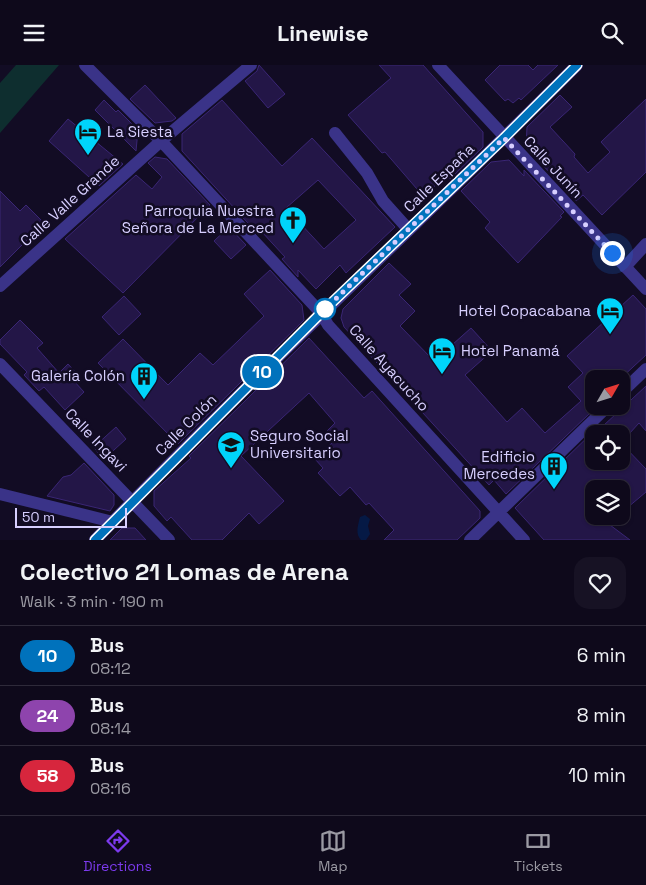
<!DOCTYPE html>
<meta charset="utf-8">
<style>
:root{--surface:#0e091b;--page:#171224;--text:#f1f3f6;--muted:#9b9aa3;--line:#2e2a3a;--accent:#7c3aed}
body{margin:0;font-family:"Space Grotesk",sans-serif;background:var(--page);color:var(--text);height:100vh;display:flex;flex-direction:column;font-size:19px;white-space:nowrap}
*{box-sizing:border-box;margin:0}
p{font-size:16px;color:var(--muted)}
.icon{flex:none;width:28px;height:28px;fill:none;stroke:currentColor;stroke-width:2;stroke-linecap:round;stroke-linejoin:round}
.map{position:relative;height:475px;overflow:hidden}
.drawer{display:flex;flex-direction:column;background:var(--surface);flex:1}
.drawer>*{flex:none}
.badge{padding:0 10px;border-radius:16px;font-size:18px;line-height:32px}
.needle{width:32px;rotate:51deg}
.tools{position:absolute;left:585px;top:305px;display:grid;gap:10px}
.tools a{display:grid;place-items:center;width:45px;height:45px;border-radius:10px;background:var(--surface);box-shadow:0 1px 4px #0004,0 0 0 1px var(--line);font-size:25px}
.scale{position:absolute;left:15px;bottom:12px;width:112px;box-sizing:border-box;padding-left:5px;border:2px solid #d7cfff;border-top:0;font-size:14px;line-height:18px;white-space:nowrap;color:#d7cfff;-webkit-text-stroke:4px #120c24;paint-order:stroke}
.you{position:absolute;width:25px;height:25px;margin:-12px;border:4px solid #fff;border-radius:50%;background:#1a73e8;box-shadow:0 0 0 8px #1a73e833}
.map>.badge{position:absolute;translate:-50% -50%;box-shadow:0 0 0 2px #fff}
.round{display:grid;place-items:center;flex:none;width:52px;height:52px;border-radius:15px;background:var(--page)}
.headline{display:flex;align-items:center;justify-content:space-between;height:85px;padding:0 20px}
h1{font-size:24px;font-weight:600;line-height:38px}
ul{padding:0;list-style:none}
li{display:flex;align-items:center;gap:15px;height:60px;padding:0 20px;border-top:1px solid var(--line)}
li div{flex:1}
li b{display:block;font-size:19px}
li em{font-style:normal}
li .badge{min-width:55px;font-weight:700;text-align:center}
header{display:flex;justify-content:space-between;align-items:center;height:65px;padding:0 20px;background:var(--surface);font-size:22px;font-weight:600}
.menu{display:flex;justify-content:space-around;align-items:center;height:70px;border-top:1px solid var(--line);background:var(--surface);font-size:14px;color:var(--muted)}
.menu a{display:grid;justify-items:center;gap:2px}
.menu .on{color:var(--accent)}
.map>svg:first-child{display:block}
</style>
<header><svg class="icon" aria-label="menu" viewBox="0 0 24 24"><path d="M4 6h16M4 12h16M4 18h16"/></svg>Linewise<svg class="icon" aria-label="search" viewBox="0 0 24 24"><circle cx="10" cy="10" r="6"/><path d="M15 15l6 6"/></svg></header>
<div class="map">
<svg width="646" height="475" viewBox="0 0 646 475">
<rect width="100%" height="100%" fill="#120c24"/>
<path fill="#0e2e2f" d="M16,0H59L0,68V18Z"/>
<path fill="#051945" d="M365,450L370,454L368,461L370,469L366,475H361C355,469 358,460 360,452Z"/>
<path fill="#231647" stroke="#3a2675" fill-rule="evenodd" d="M259,0L285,29L268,43L245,16L257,6Z
M379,0H423L483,67V82L450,114L449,112L444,116L443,114L423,131L385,87L382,88L348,50L391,13Z
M500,0H528L533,5L538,0H558L521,35L519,33L513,38L508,34L505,36L485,15Z
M145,20L176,53L172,56L155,58L130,34Z
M560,30L572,42L550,62L575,89L574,92L588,108L610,87L601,77L646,34V107L602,150L583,130L576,136L526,82L527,62Z
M104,35L116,47L118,45L138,65L136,86L95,45Z
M222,35L282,101L312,73L395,162L346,208L340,200L316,224L298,205V212L282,194L285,192L261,166L258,169L182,86V69ZM318,115L356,155L324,184L286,143Z
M68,54L123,99L99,121L49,76Z
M155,92L167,94L210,140L123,228L65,174L136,110L152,124L162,112L148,98Z
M509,95L524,111V105L564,147L560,151L562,152L518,198L485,163L490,157L461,126L491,97Z
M0,126L20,146L26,140L44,158L0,202Z
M229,162L246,180L231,194L214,176Z
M389,198L411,219L399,230L415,246L400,261L434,296L471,263L492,286L465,310L507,357L522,343L545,368L581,336L568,322L583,308L567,291L633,230L646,244V290L620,314H594V338L588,343L591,347L506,429L494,415L489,420L344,262L341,253L343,244Z
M270,205L302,240L304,255L178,379L98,298L123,274L168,320L200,288L213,300L264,251L244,229Z
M124,231L141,249L119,270L102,252Z
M20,255L43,278L37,283L59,308L68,299L78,310L73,315L84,327L65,345L44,322L39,326L24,310L27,307L0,279V275Z
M309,273L364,333L372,326L480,446V453L457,475H384L394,465L369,438L366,440L350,422L340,431L318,408L323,403L315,394L334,376L326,367L335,358L309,328L241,391L284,436L259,459L249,448L222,475H192L171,452L167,456L154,441V426L191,393L189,391Z
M646,321V366L639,358L629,369H594V396H621V378L646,404V427L621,448V424H594V451H620L610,460L630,475H544L515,443L601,359L603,361Z
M116,362L126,374L103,395L94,382Z
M84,398L114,430V440L110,446L47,431L63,412L71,410Z
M122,463H135L146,475H110Z"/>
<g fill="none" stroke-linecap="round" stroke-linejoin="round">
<path stroke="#3a3388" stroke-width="12" d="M85,0L161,76L321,248L328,260L524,475
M438,0L646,224
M335,68L367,108L383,136L409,165
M625,202L646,179
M0,221L161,76L251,0
M0,299L169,475
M621,328L646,304
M0,429L113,457
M95,475C252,312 418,160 577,0
M470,475L608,341"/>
</g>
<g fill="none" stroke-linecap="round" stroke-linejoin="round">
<g stroke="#fff" stroke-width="11">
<path id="line" d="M95,475L321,248L504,73L577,0"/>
</g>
<use href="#line" stroke="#0072bc" stroke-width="8"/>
<path stroke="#d7cfff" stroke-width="5" stroke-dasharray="0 9" d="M325,244L321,248L504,73L612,188"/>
</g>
<defs>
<g id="hotel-pin" transform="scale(1.4375)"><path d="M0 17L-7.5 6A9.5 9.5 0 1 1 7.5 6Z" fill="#00d4fa" stroke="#120c24"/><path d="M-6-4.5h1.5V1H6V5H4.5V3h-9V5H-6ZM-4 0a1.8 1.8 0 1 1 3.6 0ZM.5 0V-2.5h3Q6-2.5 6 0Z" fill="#111"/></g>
<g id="church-pin" transform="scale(1.4375)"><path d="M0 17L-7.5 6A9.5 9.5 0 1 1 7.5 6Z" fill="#00d4fa" stroke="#120c24"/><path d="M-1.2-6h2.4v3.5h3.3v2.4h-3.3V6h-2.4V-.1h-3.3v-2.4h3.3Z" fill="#111"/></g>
<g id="building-pin" transform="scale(1.4375)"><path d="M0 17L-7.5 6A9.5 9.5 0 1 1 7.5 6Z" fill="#00d4fa" stroke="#120c24"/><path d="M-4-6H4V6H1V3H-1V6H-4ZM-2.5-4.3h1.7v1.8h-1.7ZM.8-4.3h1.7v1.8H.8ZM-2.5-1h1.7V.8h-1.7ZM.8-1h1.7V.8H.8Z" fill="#111"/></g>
<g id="university-pin" transform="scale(1.4375)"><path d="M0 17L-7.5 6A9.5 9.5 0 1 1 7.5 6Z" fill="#00d4fa" stroke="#120c24"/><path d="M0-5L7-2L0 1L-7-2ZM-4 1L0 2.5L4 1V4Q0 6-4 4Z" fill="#111"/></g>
</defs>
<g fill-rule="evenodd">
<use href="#hotel-pin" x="88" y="67"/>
<use href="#church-pin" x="293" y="155"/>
<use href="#hotel-pin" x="610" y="246"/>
<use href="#hotel-pin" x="442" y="286"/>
<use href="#building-pin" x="144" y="311"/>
<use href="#university-pin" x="231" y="380"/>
<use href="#building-pin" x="554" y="401"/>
</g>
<circle fill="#fff" stroke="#0072bc" stroke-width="2.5" cx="325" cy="244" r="10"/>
<g text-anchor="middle" stroke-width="5" stroke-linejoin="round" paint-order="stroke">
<g font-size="15" fill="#d7cfff" stroke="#120c24" text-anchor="end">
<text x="107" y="72" text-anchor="start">La Siesta</text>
<text x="274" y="151">Parroquia Nuestra<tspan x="274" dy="17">Señora de La Merced</tspan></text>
<text x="591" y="251">Hotel Copacabana</text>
<text x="461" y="291" text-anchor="start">Hotel Panamá</text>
<text x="125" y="316">Galería Colón</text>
<text x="250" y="376" text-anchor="start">Seguro Social<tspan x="250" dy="17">Universitario</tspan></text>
<text x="535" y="397">Edificio<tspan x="535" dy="17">Mercedes</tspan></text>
</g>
<g font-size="15" fill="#d7cfff" stroke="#120c24">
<text transform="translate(553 102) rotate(47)" y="5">Calle Junín</text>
<text transform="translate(439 113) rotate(-44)" y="5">Calle España</text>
<text transform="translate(70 136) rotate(-42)" y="5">Calle Valle Grande</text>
<text transform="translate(389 303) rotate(48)" y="5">Calle Ayacucho</text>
<text transform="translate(186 360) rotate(-45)" y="5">Calle Colón</text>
<text transform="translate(96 375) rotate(46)" y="5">Calle Ingavi</text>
</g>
</g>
</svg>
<div class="tools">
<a><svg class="needle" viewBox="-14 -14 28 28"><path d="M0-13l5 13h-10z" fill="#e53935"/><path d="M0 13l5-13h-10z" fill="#9b9aa3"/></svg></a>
<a><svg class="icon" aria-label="locate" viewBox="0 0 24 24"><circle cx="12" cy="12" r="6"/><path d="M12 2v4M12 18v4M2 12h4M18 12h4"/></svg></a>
<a><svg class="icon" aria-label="layers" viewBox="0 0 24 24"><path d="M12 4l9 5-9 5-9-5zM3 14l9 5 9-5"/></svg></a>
</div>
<div class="scale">50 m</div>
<div class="you" style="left:612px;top:188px"></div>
<b class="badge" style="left:262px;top:307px;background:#0072bc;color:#fff">10</b>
</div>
<section class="drawer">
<div class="headline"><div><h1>Colectivo 21 Lomas de Arena</h1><p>Walk · 3 min · 190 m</p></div><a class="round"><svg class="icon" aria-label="heart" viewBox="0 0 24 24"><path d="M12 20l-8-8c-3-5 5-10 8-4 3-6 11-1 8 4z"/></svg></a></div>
<ul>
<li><span class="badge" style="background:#0072bc;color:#fff">10</span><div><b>Bus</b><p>08:12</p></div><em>6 min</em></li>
<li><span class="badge" style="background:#8e44ad;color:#fff">24</span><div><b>Bus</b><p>08:14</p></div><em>8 min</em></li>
<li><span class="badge" style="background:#d7263d;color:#fff">58</span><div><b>Bus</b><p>08:16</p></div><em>10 min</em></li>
</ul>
</section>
<nav class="menu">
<a class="on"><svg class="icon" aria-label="directions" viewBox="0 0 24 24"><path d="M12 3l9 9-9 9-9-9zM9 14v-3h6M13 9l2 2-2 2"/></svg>Directions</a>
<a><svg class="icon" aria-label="map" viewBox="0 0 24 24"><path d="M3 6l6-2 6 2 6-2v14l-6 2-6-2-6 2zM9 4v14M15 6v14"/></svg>Map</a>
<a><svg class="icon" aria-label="tickets" viewBox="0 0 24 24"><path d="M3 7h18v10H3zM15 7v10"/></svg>Tickets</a>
</nav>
